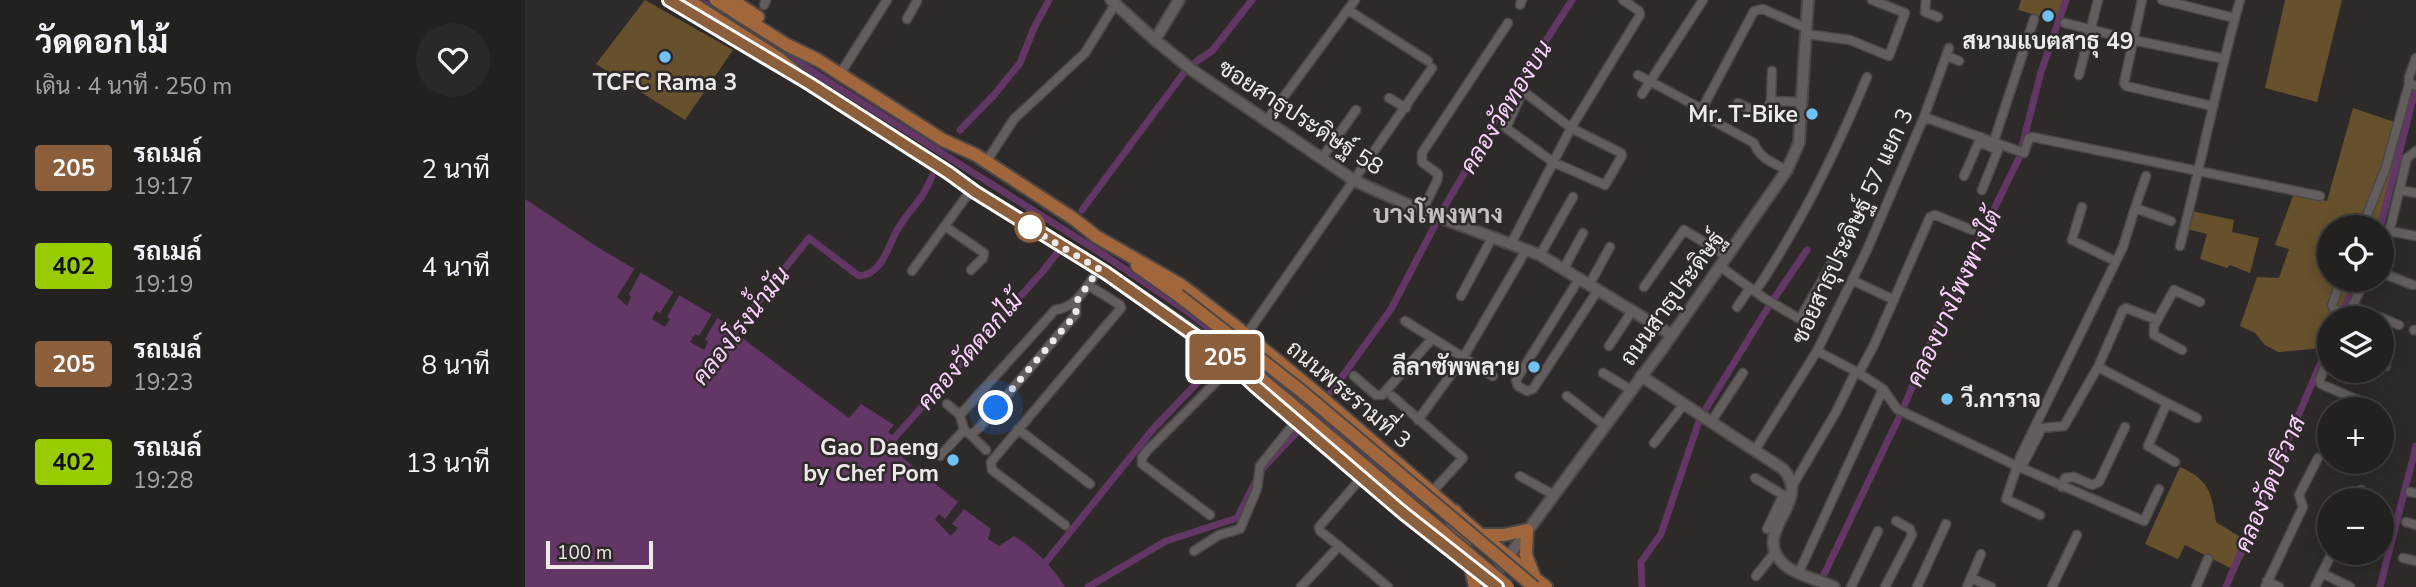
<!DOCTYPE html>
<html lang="th">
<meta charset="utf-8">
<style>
:root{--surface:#232020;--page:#2b2829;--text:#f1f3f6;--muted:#a3a3a5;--line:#403e3e}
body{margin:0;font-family:"Nunito Sans",Sarabun,sans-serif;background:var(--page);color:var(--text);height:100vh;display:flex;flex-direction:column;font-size:26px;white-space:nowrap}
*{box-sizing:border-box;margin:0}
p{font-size:23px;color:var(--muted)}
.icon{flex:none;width:38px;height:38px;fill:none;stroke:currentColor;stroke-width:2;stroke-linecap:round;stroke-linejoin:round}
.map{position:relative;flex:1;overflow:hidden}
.panel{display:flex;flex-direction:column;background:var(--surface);width:525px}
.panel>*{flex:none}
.badge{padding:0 14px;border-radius:5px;font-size:24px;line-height:46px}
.buttons{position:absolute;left:1792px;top:215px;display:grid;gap:14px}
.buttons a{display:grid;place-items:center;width:77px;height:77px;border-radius:50%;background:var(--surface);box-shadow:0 4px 18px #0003,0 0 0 2px var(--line);font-size:35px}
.scale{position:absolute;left:21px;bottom:18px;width:107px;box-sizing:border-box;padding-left:7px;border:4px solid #edeae9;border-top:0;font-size:19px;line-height:24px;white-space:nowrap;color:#edeae9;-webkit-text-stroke:5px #2f2a2a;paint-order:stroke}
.you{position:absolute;width:35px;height:35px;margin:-18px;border:5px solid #fff;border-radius:50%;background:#1a73e8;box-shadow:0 0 0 10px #1a73e833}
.map>.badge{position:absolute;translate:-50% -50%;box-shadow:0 0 0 4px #fff}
.round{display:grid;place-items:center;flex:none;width:74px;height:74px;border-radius:37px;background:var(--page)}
.summary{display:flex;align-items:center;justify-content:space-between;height:119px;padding:0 35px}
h1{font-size:33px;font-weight:700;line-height:52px}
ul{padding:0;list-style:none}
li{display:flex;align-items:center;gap:21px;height:98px;padding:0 35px}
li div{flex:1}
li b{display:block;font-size:26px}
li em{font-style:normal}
li .badge{min-width:77px;font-weight:700;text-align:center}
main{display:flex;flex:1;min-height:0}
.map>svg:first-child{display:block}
</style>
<main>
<section class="panel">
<div class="summary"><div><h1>วัดดอกไม้</h1><p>เดิน · 4 นาที · 250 m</p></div><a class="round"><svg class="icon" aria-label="heart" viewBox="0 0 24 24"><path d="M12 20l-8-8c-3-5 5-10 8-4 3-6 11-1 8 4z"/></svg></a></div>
<ul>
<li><span class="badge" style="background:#8b5e3c;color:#fff">205</span><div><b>รถเมล์</b><p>19:17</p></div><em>2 นาที</em></li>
<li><span class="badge" style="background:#9c0;color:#111">402</span><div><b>รถเมล์</b><p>19:19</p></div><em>4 นาที</em></li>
<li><span class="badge" style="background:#8b5e3c;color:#fff">205</span><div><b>รถเมล์</b><p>19:23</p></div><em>8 นาที</em></li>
<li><span class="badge" style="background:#9c0;color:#111">402</span><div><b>รถเมล์</b><p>19:28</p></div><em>13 นาที</em></li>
</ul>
</section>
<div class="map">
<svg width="1891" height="587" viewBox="0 0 1891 587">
<rect width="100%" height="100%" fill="#2f2a2a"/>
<path fill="#66512c" d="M120,0L208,50L160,120L71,64Z
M1496,0H1539L1532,21L1493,10Z
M1760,0H1817L1792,102L1740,88Z
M1828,108L1878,125L1856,216L1851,227L1804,228V280H1829L1812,318H1804L1802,342L1788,349L1753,352L1740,345L1730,333L1715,326L1732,277L1754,278L1764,249L1750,245L1769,193L1802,201Z
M1666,211L1709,220L1707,232L1734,238L1725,273L1705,265L1702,268L1675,259L1682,234L1662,229Z
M1655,467C1684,480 1686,491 1691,522L1725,543L1711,571L1660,545L1653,559L1620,544Z"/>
<path fill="#623765" d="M0,199L74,248L208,327L212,334L324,418L336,404L369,425L363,432L373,439L368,450L433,502L420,519L414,514L410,520L426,536L433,528L427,524L439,509L466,529L463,539L474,546L489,536C511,550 526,565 540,587H0Z"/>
<path fill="#2f2a2a" d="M110,268L116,272L104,294L106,297L102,306L92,297Z
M149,291L155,294L142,317L145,319L140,327L127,319L131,311L135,313Z
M187,314L193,317L180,339L183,342L179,350L165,342L170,334L174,336Z"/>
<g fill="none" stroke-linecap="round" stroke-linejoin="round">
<path stroke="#623765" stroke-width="7" d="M174,0L579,255L662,311L760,389L900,509
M435,130L469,95L495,63L509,28L524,0
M557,210L658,74L673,60L687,51L727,0
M1855,228L1890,91
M1815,318L1832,280
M205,337L284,238L334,276C359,274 363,244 374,227C385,209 400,197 407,176
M806,392L866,309L920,206L978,107L1047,0
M1180,410L1242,309L1282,250
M364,444L518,271L532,253
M517,567L628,429L689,365
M563,587L641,541L712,518L737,469L770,434
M1117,587L1116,562L1136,534L1174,421
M1293,587L1378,409L1413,324L1494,158L1516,72L1541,0
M1701,587L1804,343
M1855,587L1891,446"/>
<g stroke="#4a4746" stroke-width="11">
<path id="street" d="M1401,0L1400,12L1413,17
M1617,0L1599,83L1601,86L1683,105
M1637,0L1705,17
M239,5L241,0
M995,5L997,0
M823,10L903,61
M382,19L392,1
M1540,23L1608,40L1695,58
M1281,34L1325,40L1364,56L1380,13L1347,0
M1422,56L1434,61
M1891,58L1884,77V84L1891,86
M315,74L362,0
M1113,75L1177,109L1229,11L1238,9L1281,28
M1554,75L1573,0
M998,91L1046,128L1096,153L1097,156L1080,185L1028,162L981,128Z
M1117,94L1178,0
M864,98L881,108
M1246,101L1277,102
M1213,103L1245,119
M1170,111L1229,143C1234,158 1248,163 1262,170
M1238,116L1246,101L1247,71
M1399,117L1499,153L1504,138L1507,137L1795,196
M741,121L830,0
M1469,141L1509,19
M1454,142L1473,150L1457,190
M797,158L831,110
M461,162L489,119L560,53L591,3
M1439,176L1456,137
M1875,190L1891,193
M1557,207L1547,240L1590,261
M1610,208L1621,176
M897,211L912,181L913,174L897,162V153L983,23
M421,227L459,253L458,258L446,270
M1837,228L1861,167L1884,84
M1864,231L1891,236
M986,244L1046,128L1115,15L1114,11L1098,0
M1655,246C1676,164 1692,81 1715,0
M1857,249L1866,225L1882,158L1891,151
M1015,255L1048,197
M1196,267L1239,298L1273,318L1276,317L1319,242
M1038,270L1058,233
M387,271L446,190
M1857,273L1888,285
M1054,279L991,380L993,386L1002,391L1008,389L1073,290
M1327,280L1369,300
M1816,280L1807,305L1809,309L1824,315
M1064,285L1085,247
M1119,287L1159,230L1203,257
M1230,292C1276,224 1311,152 1342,77
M936,296L968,236
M551,302V314L455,427L446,435L439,430L435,415L530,310C553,307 561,287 574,269
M1827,306L1874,325
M1212,307L1225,288
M1826,309L1840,280
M880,321L968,376
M1889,330H1891
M721,335L907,68
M1084,346L1107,311
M1657,350L1629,335V326L1649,290L1675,302
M1292,351L1334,373L1358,389L1372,409L1492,466L1619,521L1634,489
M1804,357L1795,379L1796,384L1842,404
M1857,364L1861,366
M1573,367L1642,403L1623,446L1650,462
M1078,373L1106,390
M1334,373L1349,345L1405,217L1410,215L1447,230
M829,376L851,395H857L907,339
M867,396L938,458L907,492
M1042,396L1079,425
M1642,403L1672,418
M422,404L435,415
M893,420L938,358L1001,250
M1186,422L1218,373
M493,429L565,484
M446,435L461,450
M1129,443L1159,404
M1230,450L1292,351L1342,250L1399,117L1424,48
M415,456L439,430
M1496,468L1517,428L1539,426L1573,367L1598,310L1601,308L1632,320
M995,476L1027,494
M1230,478L1258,495
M1268,485L1311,412L1331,371
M1537,487L1540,478L1549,477L1567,485L1574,482L1600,427
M1885,492L1891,493
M1831,500L1836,490
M685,515L617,464V458L622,451L708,365
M1515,515L1481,499L1496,455L1598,247L1610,208L1646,221
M1881,522L1891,525
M540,525L467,470L466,462L596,308L595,305L563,285
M1242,529L1258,495L1265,499
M814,546L863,587
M669,551L694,535L715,529L732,489L735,466L771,421
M1878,558L1891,561
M1274,572L1358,389
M1797,573L1825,587
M1231,576L1250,552
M1446,578L1466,587
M1742,581L1754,587
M776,587L814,546L795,531L794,527L837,477
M1326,587L1353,531
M1360,587L1387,535L1385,529L1371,521
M1392,587L1421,524
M1442,587L1456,554
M1527,587L1552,535
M1671,587L1683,559
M1740,587L1778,507L1774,495L1793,458
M1790,587L1807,553"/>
</g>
<g stroke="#4a4746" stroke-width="14">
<path id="secondary" d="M586,0L630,40L667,70L830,181L897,211L1015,255L1147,335
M630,40L654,0
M1116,376L1258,469C1288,500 1229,530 1255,560C1267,575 1293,579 1309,587
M961,587L1140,345L1262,170L1274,143L1283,0"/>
</g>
<g stroke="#4a4746" stroke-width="16">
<path id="primary" d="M144,0L177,19
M162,0L252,57L285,84L424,173L450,192L581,273L735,378L764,402
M191,0L262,45L293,60L418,140L451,155L549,219L572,237L656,285L709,325L788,390L956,535L1021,587
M207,0L233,17
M612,266L653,295
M717,373L888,521L972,587
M930,511C926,528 927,534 940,545
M956,535H979L1002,530L1001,555L1009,576
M945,564L950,587"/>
</g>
<use href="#street" stroke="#635d5d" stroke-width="8"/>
<use href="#secondary" stroke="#635d5d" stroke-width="10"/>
<use href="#primary" stroke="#a2663d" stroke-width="12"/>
<g stroke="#4a4746" stroke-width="16" stroke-linecap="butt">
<path id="primary-bridge" d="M653,295L775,390L1009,587
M764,402L983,587"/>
</g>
<use href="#primary-bridge" stroke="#a2663d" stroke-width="12"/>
</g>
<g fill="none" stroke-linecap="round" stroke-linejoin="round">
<g stroke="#fff" stroke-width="16">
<path id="line" d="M144,0L285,84L424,173L450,192L581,273L696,354L731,387L877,512L972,587"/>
</g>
<use href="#line" stroke="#8b5e3c" stroke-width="10"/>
<path stroke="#edeae9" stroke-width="7" stroke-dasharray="0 12.6" d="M471,408L551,314V302L574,269L499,224L505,227"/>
</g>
<g fill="#70c1f4" stroke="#2f2a2a" stroke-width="2.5">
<circle cx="1523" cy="16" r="7"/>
<circle cx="140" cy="57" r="7"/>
<circle cx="1287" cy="114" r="7"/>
<circle cx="1009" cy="367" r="7"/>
<circle cx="1422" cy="399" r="7"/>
<circle cx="428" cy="460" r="7"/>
</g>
<circle fill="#fff" stroke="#8b5e3c" stroke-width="3.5" cx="505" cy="227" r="14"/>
<g text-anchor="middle" stroke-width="5" stroke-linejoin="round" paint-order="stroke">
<g font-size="23" font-weight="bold" fill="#edeae9" stroke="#2f2a2a" text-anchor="end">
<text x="1523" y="49" text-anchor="middle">สนามแบตสาธุ 49</text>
<text x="140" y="90" text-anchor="middle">TCFC Rama 3</text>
<text x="1273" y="122">Mr. T-Bike</text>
<text x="995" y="375">ลีลาซัพพลาย</text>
<text x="1436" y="407" text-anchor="start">วี.การาจ</text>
<text x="414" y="455">Gao Daeng<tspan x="414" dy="26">by Chef Pom</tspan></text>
</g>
<g font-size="23" fill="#edeae9" stroke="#2f2a2a">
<text transform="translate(776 117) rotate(33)" y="8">ซอยสาธุประดิษฐ์ 58</text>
<text transform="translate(1327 226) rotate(-65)" y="8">ซอยสาธุประดิษฐ์ 57 แยก 3</text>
<text transform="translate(1147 298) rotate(-54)" y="8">ถนนสาธุประดิษฐ์</text>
<text transform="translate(824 394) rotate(40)" y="8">ถนนพระรามที่ 3</text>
</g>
<g font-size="24" font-style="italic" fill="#fcd3fe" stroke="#2f2a2a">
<text transform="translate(981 107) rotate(-58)" y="8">คลองวัดทองบน</text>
<text transform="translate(1429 298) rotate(-65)" y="8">คลองบางโพงพางใต้</text>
<text transform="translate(216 326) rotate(-52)" y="8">คลองโรงน้ำมัน</text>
<text transform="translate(445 351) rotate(-49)" y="8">คลองวัดดอกไม้</text>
<text transform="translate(1745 484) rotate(-67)" y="8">คลองวัดปริวาส</text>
</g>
<g font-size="26" font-weight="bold" fill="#c6bfbf" stroke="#2f2a2a">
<text x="913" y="223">บางโพงพาง</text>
</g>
</g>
</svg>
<div class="buttons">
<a><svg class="icon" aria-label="locate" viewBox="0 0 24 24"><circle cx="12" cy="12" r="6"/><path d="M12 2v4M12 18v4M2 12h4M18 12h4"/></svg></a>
<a><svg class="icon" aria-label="layers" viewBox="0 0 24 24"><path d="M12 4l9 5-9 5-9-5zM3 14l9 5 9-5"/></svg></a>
<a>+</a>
<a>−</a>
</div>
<div class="scale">100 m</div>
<div class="you" style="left:471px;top:408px"></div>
<b class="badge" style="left:700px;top:357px;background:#8b5e3c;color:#fff">205</b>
</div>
</main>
